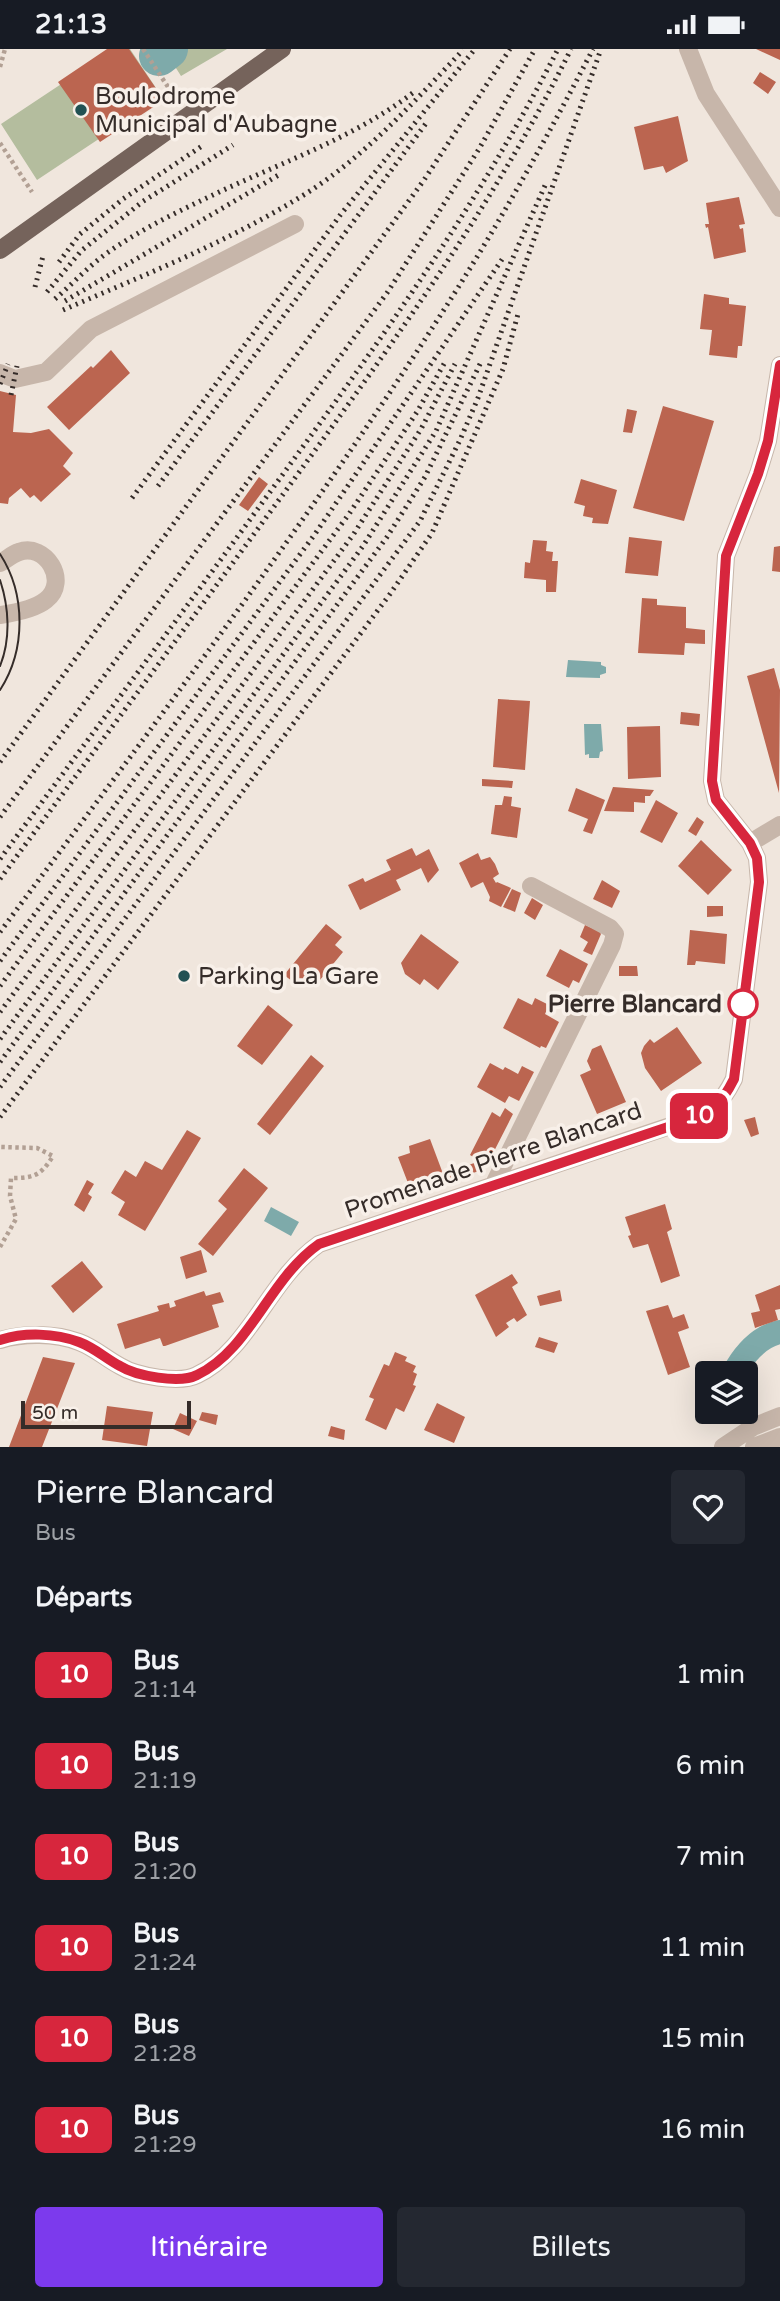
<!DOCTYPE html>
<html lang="fr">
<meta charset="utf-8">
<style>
:root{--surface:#171b24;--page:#242831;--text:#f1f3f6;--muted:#9ea1a6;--accent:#7c3aed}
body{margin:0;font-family:"Varela Round",sans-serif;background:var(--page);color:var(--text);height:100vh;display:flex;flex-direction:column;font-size:26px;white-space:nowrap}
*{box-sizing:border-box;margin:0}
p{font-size:23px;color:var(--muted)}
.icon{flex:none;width:38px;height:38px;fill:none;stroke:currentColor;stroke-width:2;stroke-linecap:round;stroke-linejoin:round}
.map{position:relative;height:1398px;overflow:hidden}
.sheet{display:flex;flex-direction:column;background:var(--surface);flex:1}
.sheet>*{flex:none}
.badge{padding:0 14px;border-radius:10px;font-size:24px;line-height:46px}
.fabs{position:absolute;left:695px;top:1312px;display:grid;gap:14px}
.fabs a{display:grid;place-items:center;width:63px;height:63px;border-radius:7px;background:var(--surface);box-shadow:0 7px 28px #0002;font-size:35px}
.scale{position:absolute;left:21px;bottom:18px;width:170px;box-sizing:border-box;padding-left:7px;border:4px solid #352c29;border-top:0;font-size:19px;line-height:24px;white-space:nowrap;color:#352c29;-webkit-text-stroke:5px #f8f0e9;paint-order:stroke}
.map>.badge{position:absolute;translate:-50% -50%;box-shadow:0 0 0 4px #fff}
h2{padding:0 35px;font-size:26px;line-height:63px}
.round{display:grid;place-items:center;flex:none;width:74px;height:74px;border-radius:7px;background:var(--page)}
.head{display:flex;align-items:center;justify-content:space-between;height:119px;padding:0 35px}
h1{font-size:33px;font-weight:600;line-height:52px}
.primary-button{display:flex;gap:14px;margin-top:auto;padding:14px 35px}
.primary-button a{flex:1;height:80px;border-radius:7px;background:var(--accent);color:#fff;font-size:28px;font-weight:600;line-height:80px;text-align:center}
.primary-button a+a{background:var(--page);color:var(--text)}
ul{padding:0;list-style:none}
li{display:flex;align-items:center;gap:21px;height:91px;padding:0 35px}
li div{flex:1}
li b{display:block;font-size:26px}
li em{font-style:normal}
li .badge{min-width:77px;font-weight:700;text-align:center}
.status{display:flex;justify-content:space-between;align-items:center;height:49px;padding:0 35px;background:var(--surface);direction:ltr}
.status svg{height:19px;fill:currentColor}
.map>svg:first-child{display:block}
</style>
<div class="status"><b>21:13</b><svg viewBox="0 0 49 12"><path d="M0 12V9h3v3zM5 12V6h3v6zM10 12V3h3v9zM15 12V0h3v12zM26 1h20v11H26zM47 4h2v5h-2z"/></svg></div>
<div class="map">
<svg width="780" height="1398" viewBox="0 0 780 1398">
<rect width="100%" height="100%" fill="#f0e6dd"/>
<path fill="#b4bd9e" d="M114,0H130L162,48L37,131L1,75Z
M164,0H227L181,27Z"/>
<path fill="#7eaaaa" d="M568,611L601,613V616L606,618V624L600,626V629L566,628Z
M584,675H601L603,702L600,703L599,709H589V705L585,706Z
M271,1158L299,1173L291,1187L264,1172Z"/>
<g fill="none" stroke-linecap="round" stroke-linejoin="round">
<path stroke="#7eaaaa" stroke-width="24" d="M737,1318C747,1302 761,1287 780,1283"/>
<path stroke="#7eaaaa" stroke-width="40" d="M159,7L168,0"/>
</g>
<path fill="#bb6550" d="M107,0H129L164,51L100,93L58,33Z
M756,0H780V11Z
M760,23L776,33L768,45L753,34Z
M678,67L688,112L666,124L663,117L644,121L634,78Z
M739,148L745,175L739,176L740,180L743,179L746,203L714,210L708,178L706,179L705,175H709L706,154Z
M704,245L729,249V255L746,257L742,297H738L737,309L709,306L712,281L700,280Z
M111,301L130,324L69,381L47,358L91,317L93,319Z
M0,342L16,346L13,383L31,384L49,380L73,404L63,417L71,425L41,453L34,446L30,449L21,439L9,449L8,455L0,454Z
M663,357L714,372L684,472L633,459Z
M627,360L637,362L632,384L623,383Z
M259,428L268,435L248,462L239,456Z
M581,430L617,441L608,475L592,474L593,469L583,467L585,457L574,454Z
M629,488L662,492L658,527L625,524Z
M533,491L547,492L546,502L553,503L552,512H558L556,543H546V531L524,529L525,513L530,514Z
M780,497V523L772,522L774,498Z
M642,549L657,550V556L686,558V579L705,581V595L685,594L684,606L638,604Z
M774,619L780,641L779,744L747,627Z
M498,650L530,652L525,721L493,718Z
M681,663L700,665L699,677L680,675Z
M660,677L661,728L628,730L627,678Z
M482,730L513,732L512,739L482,737Z
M613,738L654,741L650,747H645V754L634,753V763L604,762Z
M576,739L605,751L592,785L583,782L588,770L568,762Z
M504,747L512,748L511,757L521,759L517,789L491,785L495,756H502Z
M656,751L678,764L662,794L640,783Z
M697,768L704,773L696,787L688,782Z
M701,791L732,821L708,846L678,817Z
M412,799L416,807L429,800L439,821L428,834L421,819L396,831L401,841L360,861L348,836L363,829L365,833L391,821L386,811Z
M478,804L481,811L490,808L495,815L499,825L493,829L496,834L497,833L511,839L501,858L489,852L490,848L483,833L471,839L459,814Z
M602,831L620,842L612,859L593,850Z
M512,840L521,844L515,863L503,858Z
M532,849L543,856L535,871L524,864Z
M707,857H723V867L707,868Z
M326,875L342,888L335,896L343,903L315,937L307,930L300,938L284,926Z
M585,876L599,882L601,885L592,906L583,902L588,893L580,888Z
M690,881L727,885L725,915L696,912L695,916H687Z
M421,885L459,913L438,941L424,930L420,936L405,925L401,914Z
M560,900L588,915L579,934L573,931L569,939L546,927Z
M619,917H637L638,927H619Z
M518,949L532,956L535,949L549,956L545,965L559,973L546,999L541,997L540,999L503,979Z
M268,956L293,976L262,1016L237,997Z
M677,978L702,1014L661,1042L645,1019L641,1004L644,997L650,990L654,994Z
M601,996L626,1053L597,1065L580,1026L591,1021L587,1012L592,1000Z
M311,1006L324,1017L270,1086L257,1075Z
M490,1014L503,1021L505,1018L518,1025L522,1017L534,1023L519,1052L509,1047L505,1054L477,1038Z
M505,1059L513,1065L487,1116L484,1115L479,1122L427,1139L423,1129L408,1134L398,1108L410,1104L409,1097L430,1090L442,1122H451L480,1112L470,1106L492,1063L500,1068Z
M755,1068L759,1085L751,1088L744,1071Z
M187,1081L201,1089L145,1182L118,1166L125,1153L111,1144L125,1121L136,1128L145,1112L162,1121Z
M244,1119L268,1139L213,1207L198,1195L227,1160L218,1152Z
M87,1131L94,1135L88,1145L92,1148L84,1163L74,1156Z
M665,1155L672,1180L667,1183L680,1227L661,1234L648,1195L633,1199L628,1187L631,1186L625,1168Z
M201,1201L207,1223L186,1230L180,1208Z
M82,1212L103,1238L73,1264L51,1237Z
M512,1225L518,1234L512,1238L527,1266L517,1273L514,1269L506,1274L509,1278L496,1288L475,1246Z
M780,1236V1260L775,1261L778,1271L755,1279L751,1264L760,1262L755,1246Z
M560,1241L562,1252L540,1257L537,1247Z
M204,1242L206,1247L220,1243L224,1253L212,1256L219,1278L165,1297H163L160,1289L125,1300L117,1275L159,1262L157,1257L169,1254L170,1259L176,1257L174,1252Z
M668,1256L673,1269L684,1265L689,1279L678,1283L690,1318L668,1326L646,1262Z
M539,1288L558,1294L554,1304L535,1298Z
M395,1303L407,1308L405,1312L416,1317L413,1323L417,1325L413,1336L416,1337L404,1363L396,1359L386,1381L365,1371L374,1350L369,1348L384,1315L389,1317Z
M43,1308L75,1314L42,1398H9Z
M437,1354L465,1368L454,1394L424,1381Z
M107,1357L153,1363L147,1397L102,1391Z
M202,1363L218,1366L216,1376L199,1371Z
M180,1364L197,1372L189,1387L173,1380Z
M331,1377L345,1381L344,1391L328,1387Z"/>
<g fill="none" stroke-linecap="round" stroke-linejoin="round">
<path stroke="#b2a094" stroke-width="4.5" stroke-dasharray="3.5 3.5" stroke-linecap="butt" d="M143,0L174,47
M0,18L5,0
M0,94L32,143
M0,1198L16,1170L10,1147L11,1129C33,1129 41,1127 53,1107L37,1099L1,1098"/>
<path stroke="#c7b6aa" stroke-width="18" d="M688,0L706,45L780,159
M0,324L15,330L46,323L91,280L295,175
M0,514C6,511 12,505 19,503C45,493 70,532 46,551C35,560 14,564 0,566
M750,794L780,776
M494,1135L612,896L615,885L610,879L531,837
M0,1291C24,1284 55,1284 79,1293C95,1299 105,1309 120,1317C136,1327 180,1335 197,1326C250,1301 269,1230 319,1195L679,1074C711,1062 718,1061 734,1030L759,833L757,809L750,794L716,751L712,732L726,507L758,425L768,392L780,316
M723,1398L753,1378L780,1367
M754,1398L780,1388"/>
<path stroke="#75635b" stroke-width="18" d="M0,201L282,0"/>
<path stroke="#352c29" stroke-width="2" d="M0,505C26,545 26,601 0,641
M0,531C9,558 11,590 0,617"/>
<path stroke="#352c29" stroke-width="5" stroke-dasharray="2 5" stroke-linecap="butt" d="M59,213L80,185L123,150L202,97
M35,238L43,207
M47,243L81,202L142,153L233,96
M55,250C71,236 86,220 103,207C137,182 177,163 215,145C282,113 354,89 414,43
M65,252L282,124
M63,261C142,227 223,195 297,150C360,113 413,54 463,1
M0,335L8,315
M11,346L17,317
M158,437L427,73
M132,449L341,165L475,0
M0,713L424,131L510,0
M0,768L387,244L479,100L535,0
M0,810C97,678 195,547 291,414C388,281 483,147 558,0
M0,830C100,694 201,558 300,422C398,287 497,150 571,0
M0,883C153,677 309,472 447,256C500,173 548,87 593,0
M0,912L315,485L503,209
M0,937L349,465L417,363L445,313
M0,963L353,486L421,380L455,315
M0,990L363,497L436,382L547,132
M0,1013L387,488L425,428L482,311
M0,1038L420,472L460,391L478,349L601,0
M0,1068L390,545L432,484L503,320L518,265"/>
</g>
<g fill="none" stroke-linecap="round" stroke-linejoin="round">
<g stroke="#fff" stroke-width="16">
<path id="line" d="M0,1291C24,1283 55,1284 79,1293C95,1299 105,1309 120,1317C136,1327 180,1335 197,1326C250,1301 269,1230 319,1195L680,1074C711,1062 719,1060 734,1030L759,833L757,809L750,794L716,751L712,732L726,507L758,425L768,392L780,316"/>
</g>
<use href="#line" stroke="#d7263d" stroke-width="10"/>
</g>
<g fill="#225153" stroke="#f8f0e9" stroke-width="2.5">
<circle cx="81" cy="61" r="7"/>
<circle cx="184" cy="927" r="7"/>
</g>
<circle fill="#fff" stroke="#d7263d" stroke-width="3.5" cx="743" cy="955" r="14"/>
<g text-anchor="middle" stroke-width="7" stroke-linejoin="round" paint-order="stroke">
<g font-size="24" fill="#352c29" stroke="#f8f0e9" text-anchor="start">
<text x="95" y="55">Boulodrome<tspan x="95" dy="28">Municipal d'Aubagne</tspan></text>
<text x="198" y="935">Parking La Gare</text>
</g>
<g font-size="24" font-weight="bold" fill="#352c29" stroke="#f8f0e9" text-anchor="end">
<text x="722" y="963">Pierre Blancard</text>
</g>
<g font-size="24" fill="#352c29" stroke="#f8f0e9">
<text transform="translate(493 1111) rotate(-19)" y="8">Promenade Pierre Blancard</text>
</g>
</g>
</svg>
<div class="fabs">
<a><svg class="icon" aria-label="layers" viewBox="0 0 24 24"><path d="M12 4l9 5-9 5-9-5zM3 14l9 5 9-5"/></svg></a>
</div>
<div class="scale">50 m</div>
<b class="badge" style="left:699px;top:1067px;background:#d7263d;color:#fff">10</b>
</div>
<section class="sheet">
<div class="head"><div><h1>Pierre Blancard</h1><p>Bus</p></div><a class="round"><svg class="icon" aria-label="heart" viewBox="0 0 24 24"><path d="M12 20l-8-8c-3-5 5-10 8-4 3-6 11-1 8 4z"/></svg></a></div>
<h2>Départs</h2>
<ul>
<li><span class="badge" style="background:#d7263d;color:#fff">10</span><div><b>Bus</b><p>21:14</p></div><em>1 min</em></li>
<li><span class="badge" style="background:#d7263d;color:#fff">10</span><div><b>Bus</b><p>21:19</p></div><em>6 min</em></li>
<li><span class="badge" style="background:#d7263d;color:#fff">10</span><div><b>Bus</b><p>21:20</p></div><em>7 min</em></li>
<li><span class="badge" style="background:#d7263d;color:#fff">10</span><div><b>Bus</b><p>21:24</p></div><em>11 min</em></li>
<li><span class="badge" style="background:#d7263d;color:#fff">10</span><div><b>Bus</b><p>21:28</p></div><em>15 min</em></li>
<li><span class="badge" style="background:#d7263d;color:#fff">10</span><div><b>Bus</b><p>21:29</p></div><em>16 min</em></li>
</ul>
<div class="primary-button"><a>Itinéraire</a><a>Billets</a></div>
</section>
